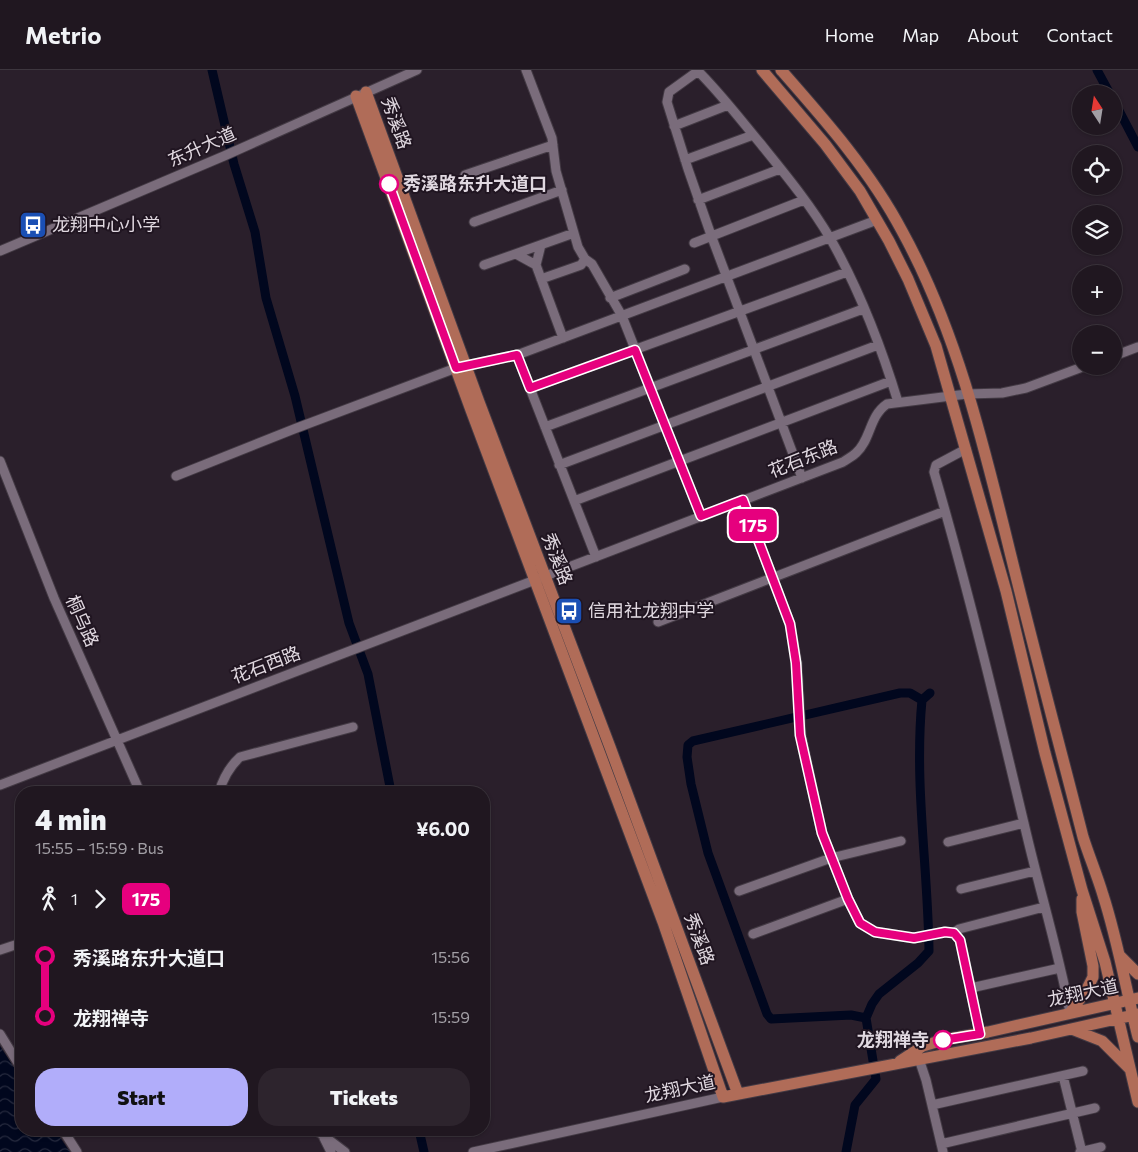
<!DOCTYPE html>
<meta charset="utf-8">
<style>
:root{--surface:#201720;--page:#2d242d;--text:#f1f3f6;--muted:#a29fa5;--line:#3d363e;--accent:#b1adfa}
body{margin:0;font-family:Commissioner,"Noto Sans SC",sans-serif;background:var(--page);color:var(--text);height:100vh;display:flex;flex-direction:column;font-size:19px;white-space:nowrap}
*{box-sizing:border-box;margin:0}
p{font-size:16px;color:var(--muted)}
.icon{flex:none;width:28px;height:28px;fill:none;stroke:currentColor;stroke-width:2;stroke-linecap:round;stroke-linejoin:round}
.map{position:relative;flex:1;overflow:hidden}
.side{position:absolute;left:15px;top:716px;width:475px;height:350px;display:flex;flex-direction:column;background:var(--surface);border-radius:20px;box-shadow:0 1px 4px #0004,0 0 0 1px var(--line)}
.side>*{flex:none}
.badge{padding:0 10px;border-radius:8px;font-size:18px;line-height:32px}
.needle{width:32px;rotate:348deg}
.buttons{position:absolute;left:1072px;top:15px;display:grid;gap:10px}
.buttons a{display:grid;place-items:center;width:50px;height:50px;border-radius:50%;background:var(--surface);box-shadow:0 1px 4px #0004,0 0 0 1px var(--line);font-size:25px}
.map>.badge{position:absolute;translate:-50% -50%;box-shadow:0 0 0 2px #fff}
.legs{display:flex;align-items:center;gap:8px;height:55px;padding:0 20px;font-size:16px}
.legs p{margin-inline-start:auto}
.headline{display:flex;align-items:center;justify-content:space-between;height:85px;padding:0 20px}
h1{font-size:28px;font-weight:800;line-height:38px}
.action{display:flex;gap:10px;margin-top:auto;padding:10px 20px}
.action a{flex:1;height:58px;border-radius:20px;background:var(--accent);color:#111;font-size:20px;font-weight:800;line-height:58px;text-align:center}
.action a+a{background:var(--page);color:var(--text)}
ul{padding:0 20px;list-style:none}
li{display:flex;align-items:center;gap:18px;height:60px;font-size:19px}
li i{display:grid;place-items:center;width:8px;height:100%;margin:0 6px;background:currentColor}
li i::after{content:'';width:12px;height:12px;margin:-6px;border:4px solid;border-radius:50%;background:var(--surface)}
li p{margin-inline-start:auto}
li:first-child i{background:linear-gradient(#0000 50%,currentColor 0)}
li:last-child i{background:linear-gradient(currentColor 50%,#0000 0)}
header{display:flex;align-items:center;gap:30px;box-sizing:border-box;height:70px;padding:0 25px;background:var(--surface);border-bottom:1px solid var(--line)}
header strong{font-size:24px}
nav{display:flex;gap:28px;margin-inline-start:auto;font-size:18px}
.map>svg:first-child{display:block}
</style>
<header>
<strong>Metrio</strong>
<nav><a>Home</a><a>Map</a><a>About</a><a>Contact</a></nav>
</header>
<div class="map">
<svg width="1138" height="1082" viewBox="0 0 1138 1082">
<defs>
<pattern id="water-waves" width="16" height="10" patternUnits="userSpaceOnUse" patternTransform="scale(1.25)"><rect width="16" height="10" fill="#01071e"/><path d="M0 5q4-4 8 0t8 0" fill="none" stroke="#262a3e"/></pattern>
</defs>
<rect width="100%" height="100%" fill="#2a1f2b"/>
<path fill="url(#water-waves)" d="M0,976L21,1008V1060H55L70,1082H0Z"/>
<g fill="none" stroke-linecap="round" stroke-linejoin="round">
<path stroke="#01071e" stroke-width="9" d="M212,0L234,94L255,162L266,228L295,326L349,553L368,604L391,722
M1097,0L1110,24
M1114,31L1138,77
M866,948L851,945L771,949L767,944L708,783L691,714L687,687L688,675L693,671L900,623H910L922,630
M419,1060L424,1082
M846,1082L855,1035L876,1009L866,948L872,934L879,924L918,893L929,881C928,797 914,714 922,630L930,623"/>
<g stroke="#433a44" stroke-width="11">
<path id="minor" d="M526,0L552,68L556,101L578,177L585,189L592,194L622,246L701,446
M674,56L728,35
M685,90L753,65
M465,105L553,75
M698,130L780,99
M474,152L562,120
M694,173L804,130
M541,175L536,195L563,268
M0,181L224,86L417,0
M516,184L536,195
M484,195L574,163
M541,209L581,195L585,189
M610,228L685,199
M517,285L596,487
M1114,286L1138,277
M530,318L847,202
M545,357L863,239
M966,379L936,395L934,402C969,522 998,644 1027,766C1041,825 1059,884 1070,943
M0,391L54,528L140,722
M559,395L878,275
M176,406L294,359L456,298L517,285L877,150
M802,408L711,165L688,99L667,32L669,22L698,1C721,24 740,49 760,73C785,104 810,134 830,168C859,219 881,276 898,332
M743,430L790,554L797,593L801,665L822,763L848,829L860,853L875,862L914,868L945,862L954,863L960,870L962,878L980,963
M574,431L891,311
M658,552L945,441
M0,715L843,392C847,389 852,387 856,383C871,370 869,346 887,334L967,324L1002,323L1026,318L1085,296
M219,722C223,709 229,697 240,687L353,657
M948,772L1024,753
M961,819L1035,801
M739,821L831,788L901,771
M954,863L959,859L1044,837
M753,864L848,829
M0,880L21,873
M971,918L1060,898
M0,964L21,998
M917,983L926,1010L943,1082
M1063,1006L1082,1082
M932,1035L1083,1001
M63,1060L77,1082
M316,1060L345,1082
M324,1068L331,1082
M941,1074L1095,1038
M473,1082L723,1027
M1080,1082L1101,1077"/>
</g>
<g stroke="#433a44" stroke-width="13">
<path id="major" d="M762,0L825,74L860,121L889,171L908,209L936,276L1006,521L1045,683L1082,820L1105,892L1138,1032
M781,0C825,50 871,102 902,161C957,261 984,376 1011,486C1034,580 1059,673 1083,767C1089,786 1097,805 1103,825C1118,871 1126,920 1138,967
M366,22L479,332L610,677L738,1024
M356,26L471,340L663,852L723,1027L1031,968L1138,944
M1120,886L1138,904
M1070,943L1087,919L1093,907V896L1082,842V829
M1074,960L1102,971L1129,998
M900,991L923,976L943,970L988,962L1138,928"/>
</g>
<use href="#minor" stroke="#7a6c7b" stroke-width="9"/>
<use href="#major" stroke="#b06c58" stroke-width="11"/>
</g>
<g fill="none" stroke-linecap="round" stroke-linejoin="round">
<g stroke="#fff" stroke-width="11">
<path id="line-1" d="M389,114L456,298L517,285L530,318L635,280L701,446L743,430L790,554L796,593L800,665L822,763L848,829L860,853L875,862L914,868L945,862L954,863L960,870L980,964L943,970"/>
</g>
<use href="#line-1" stroke="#e6007e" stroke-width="8"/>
</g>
<defs>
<g id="bus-square" transform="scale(1.4375)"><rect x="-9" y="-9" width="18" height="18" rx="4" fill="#1a4fb4" stroke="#201521"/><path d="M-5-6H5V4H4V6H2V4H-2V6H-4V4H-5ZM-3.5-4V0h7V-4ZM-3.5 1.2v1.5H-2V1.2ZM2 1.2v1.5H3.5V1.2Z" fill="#fff"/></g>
</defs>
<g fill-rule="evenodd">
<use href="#bus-square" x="33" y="155"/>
<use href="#bus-square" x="569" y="541"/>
</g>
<g fill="#fff" stroke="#e6007e" stroke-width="2.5">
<circle cx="389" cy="114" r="9"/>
<circle cx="943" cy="970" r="9"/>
</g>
<g text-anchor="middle" stroke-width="4" stroke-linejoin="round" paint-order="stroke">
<g font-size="18" fill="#e0d8e0" stroke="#201521">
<text transform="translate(396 53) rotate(70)" y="6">秀溪路</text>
<text transform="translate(202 77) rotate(-24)" y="6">东升大道</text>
<text transform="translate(803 389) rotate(-22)" y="6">花石东路</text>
<text transform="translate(557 489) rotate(69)" y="6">秀溪路</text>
<text transform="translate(82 551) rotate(66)" y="6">桐乌路</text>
<text transform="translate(266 595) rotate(-21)" y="6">花石西路</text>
<text transform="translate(699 869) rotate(70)" y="6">秀溪路</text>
<text transform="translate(1083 923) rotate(-12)" y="6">龙翔大道</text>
<text transform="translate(680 1019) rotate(-12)" y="6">龙翔大道</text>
</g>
<g font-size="18" font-weight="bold" fill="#e0d8e0" stroke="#201521" text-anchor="start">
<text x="403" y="120">秀溪路东升大道口</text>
<text x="929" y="976" text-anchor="end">龙翔禅寺</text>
</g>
<g font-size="18" fill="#e0d8e0" stroke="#201521" text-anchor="start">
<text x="52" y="161">龙翔中心小学</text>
<text x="588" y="547">信用社龙翔中学</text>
</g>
</g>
</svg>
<div class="buttons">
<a><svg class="needle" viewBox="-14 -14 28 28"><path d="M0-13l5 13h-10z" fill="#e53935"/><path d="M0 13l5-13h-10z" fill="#a29fa5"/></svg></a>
<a><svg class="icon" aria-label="locate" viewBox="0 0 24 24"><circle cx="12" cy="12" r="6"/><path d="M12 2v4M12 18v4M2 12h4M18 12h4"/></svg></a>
<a><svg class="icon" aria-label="layers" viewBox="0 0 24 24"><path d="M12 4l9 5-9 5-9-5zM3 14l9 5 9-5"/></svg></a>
<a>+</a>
<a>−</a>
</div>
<b class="badge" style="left:753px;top:455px;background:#e6007e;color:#fff">175</b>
<section class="side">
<div class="headline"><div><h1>4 min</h1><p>15:55 – 15:59 · Bus</p></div><b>¥6.00</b></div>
<div class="legs"><svg class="icon" aria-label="walk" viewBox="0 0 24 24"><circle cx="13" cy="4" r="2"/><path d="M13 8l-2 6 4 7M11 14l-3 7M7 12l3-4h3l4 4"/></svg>1<svg class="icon" aria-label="forward" viewBox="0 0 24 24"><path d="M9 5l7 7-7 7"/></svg><b class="badge" style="background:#e6007e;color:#fff">175</b></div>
<ul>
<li><i style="color:#e6007e"></i><b>秀溪路东升大道口</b><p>15:56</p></li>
<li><i style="color:#e6007e"></i><b>龙翔禅寺</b><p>15:59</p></li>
</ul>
<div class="action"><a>Start</a><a>Tickets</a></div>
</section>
</div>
